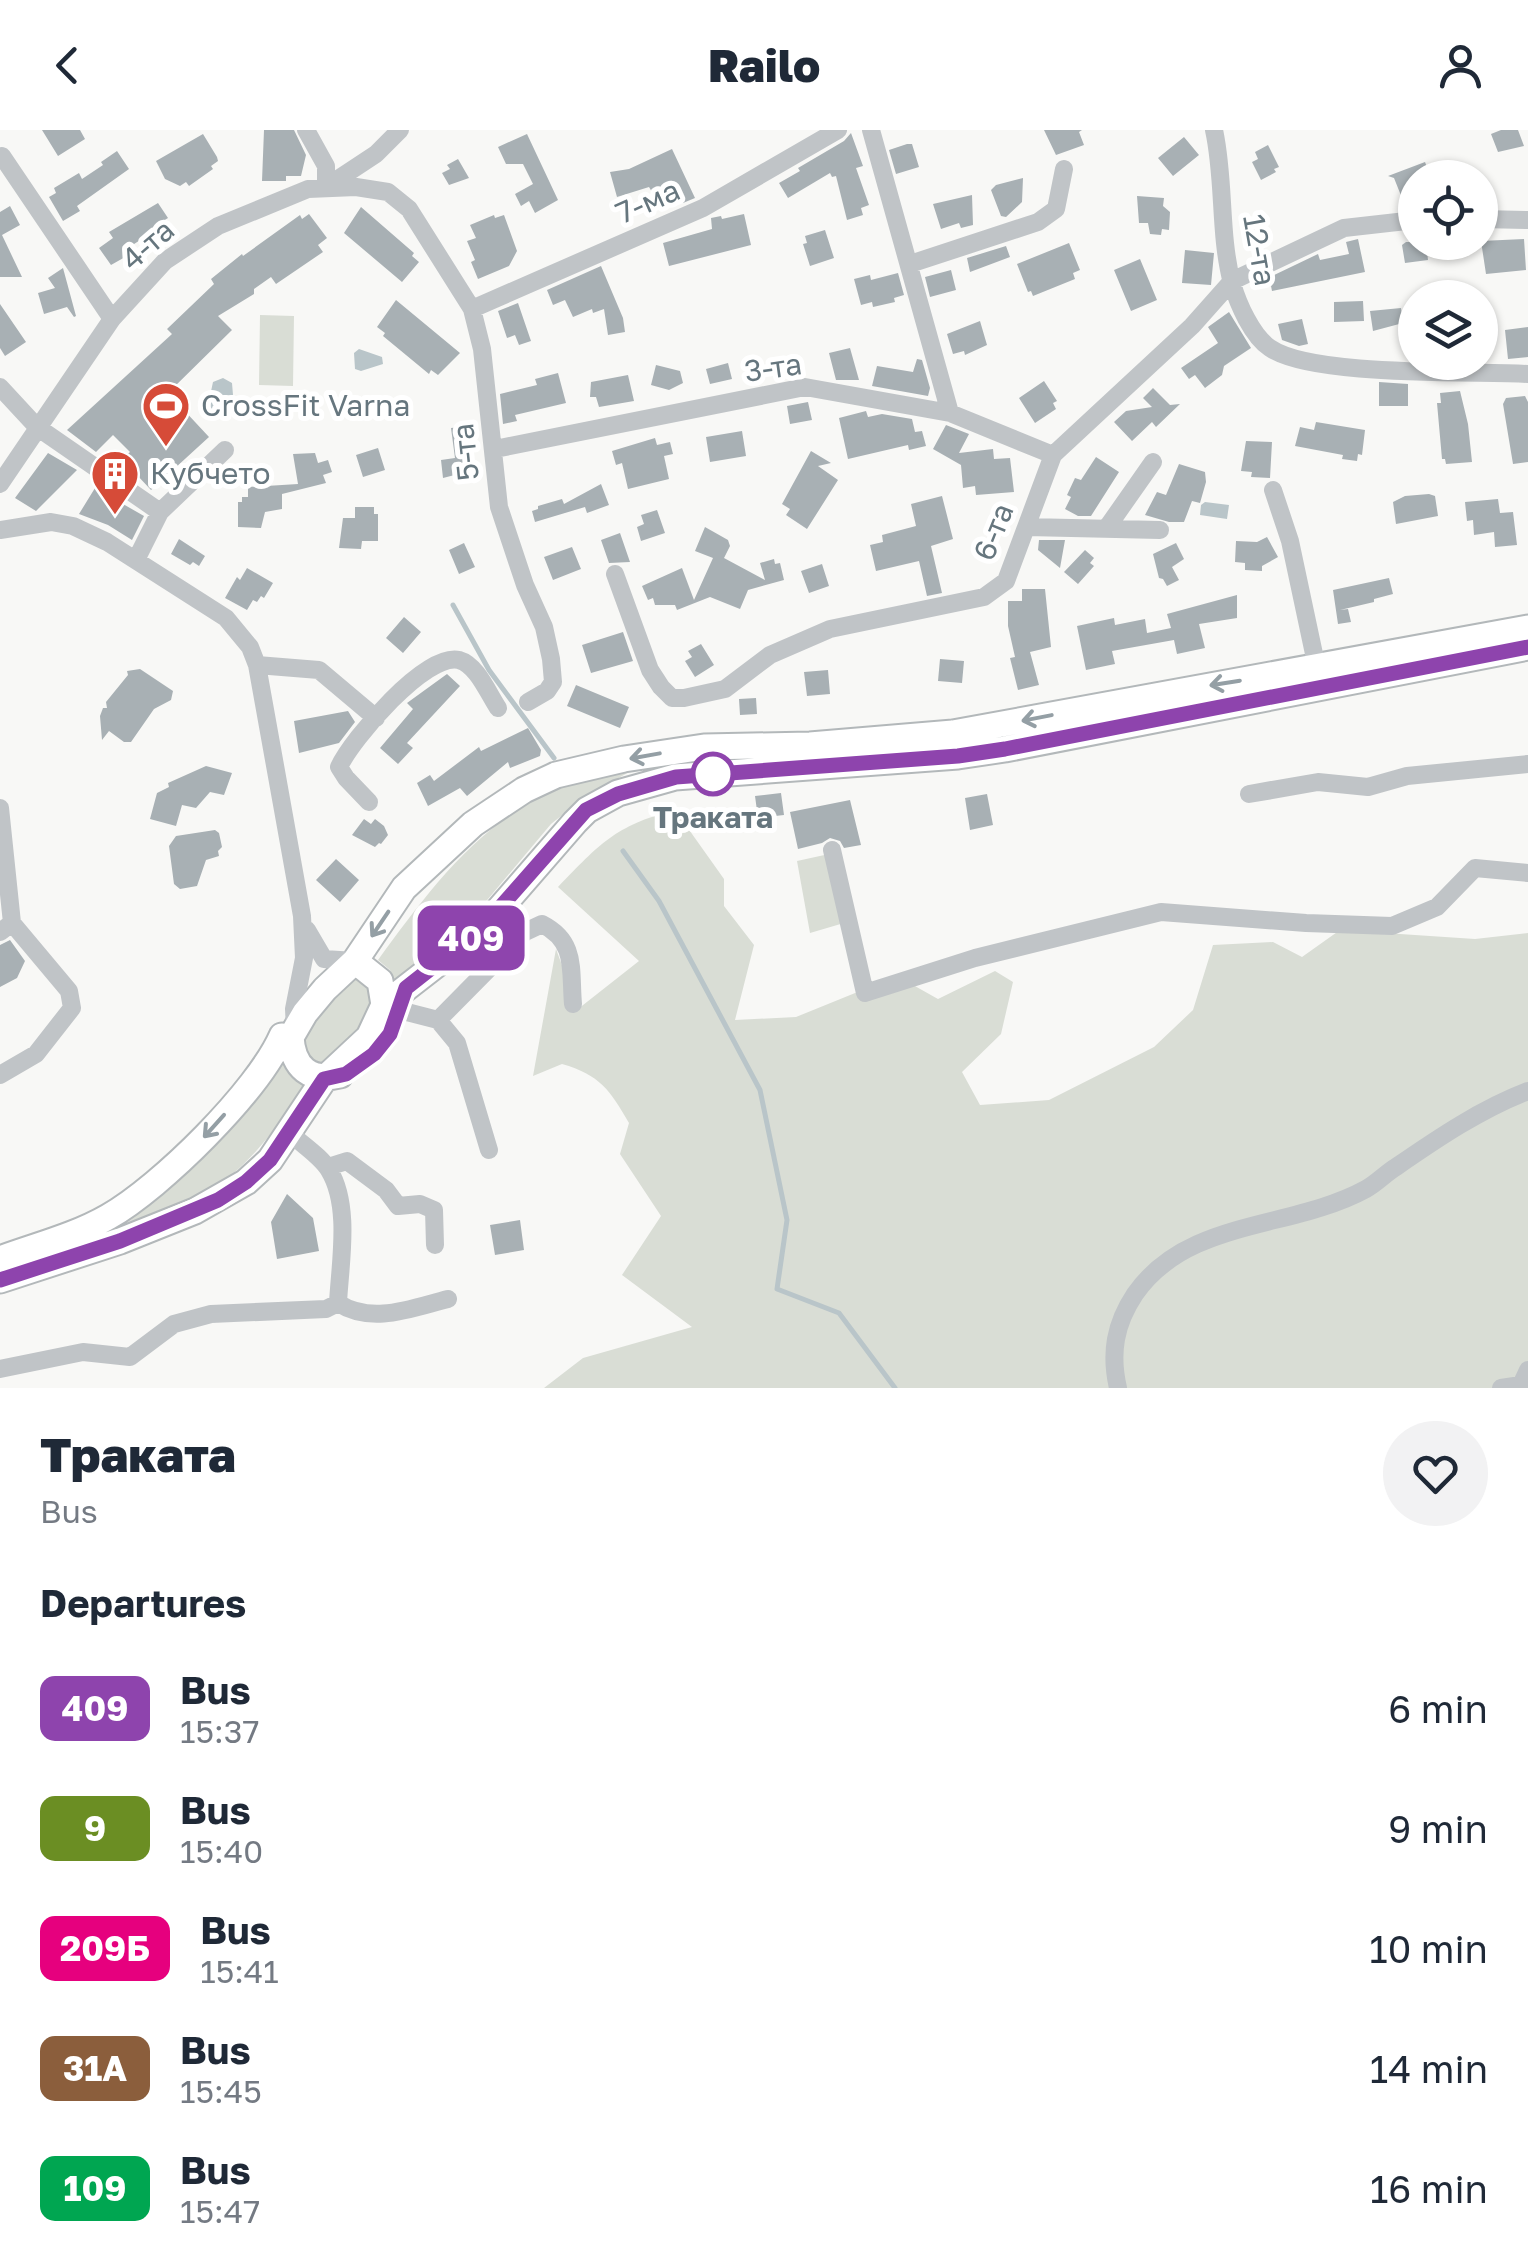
<!DOCTYPE html>
<meta charset="utf-8">
<style>
:root{--surface:#fff;--page:#f2f2f3;--text:#1f2937;--muted:#747a83}
body{margin:0;font-family:"Golos Text",sans-serif;background:var(--page);color:var(--text);height:100vh;display:flex;flex-direction:column;font-size:38px;white-space:nowrap}
*{box-sizing:border-box;margin:0}
p{font-size:32px;color:var(--muted)}
.icon{flex:none;width:55px;height:55px;fill:none;stroke:currentColor;stroke-width:2;stroke-linecap:round;stroke-linejoin:round}
.map{position:relative;height:1258px;overflow:hidden}
.drawer{display:flex;flex-direction:column;background:var(--surface);flex:1}
.drawer>*{flex:none}
.badge{padding:0 20px;border-radius:15px;font-size:35px;line-height:65px}
.fabs{position:absolute;left:1398px;top:30px;display:grid;gap:20px}
.fabs a{display:grid;place-items:center;width:100px;height:100px;border-radius:50%;background:var(--surface);box-shadow:0 2px 8px #0004;font-size:50px}
.map>.badge{position:absolute;translate:-50% -50%;box-shadow:0 0 0 5px #fff}
h2{padding:0 40px;font-size:38px;line-height:90px}
.round{display:grid;place-items:center;flex:none;width:105px;height:105px;border-radius:52px;background:var(--page)}
.summary{display:flex;align-items:center;justify-content:space-between;height:170px;padding:0 40px}
h1{font-size:48px;font-weight:800;line-height:75px}
ul{padding:0;list-style:none}
li{display:flex;align-items:center;gap:30px;height:120px;padding:0 40px}
li div{flex:1}
li b{display:block;font-size:38px}
li em{font-style:normal}
li .badge{min-width:110px;font-weight:700;text-align:center}
header{display:flex;justify-content:space-between;align-items:center;height:130px;padding:0 40px;background:var(--surface);font-size:45px;font-weight:800}
.map>svg:first-child{display:block}
</style>
<header><svg class="icon" aria-label="back" viewBox="0 0 24 24"><path d="M15 5l-7 7 7 7"/></svg>Railo<svg class="icon" aria-label="person" viewBox="0 0 24 24"><circle cx="12" cy="8" r="4"/><path d="M4 21q1-7 8-7t8 7"/></svg></header>
<div class="map">
<svg width="1528" height="1258" viewBox="0 0 1528 1258">
<rect width="100%" height="100%" fill="#f8f8f6"/>
<path fill="#d9ddd5" d="M260,185L294,186L293,256L259,255Z
M629,638L631,641L586,666L551,694L467,794L396,855L390,840L378,830C430,759 483,686 569,653C588,646 609,643 629,638Z
M675,680L724,749V776L754,815L735,890L796,887L897,846L938,869L995,841L1013,852L1001,904L962,942L980,975L1049,970L1154,917L1193,880L1213,815L1273,812L1302,827L1340,800L1475,809L1528,803V1258H544L583,1228L692,1197L622,1145L661,1086L620,1024L629,993C610,960 600,945 562,934L533,946L556,819L578,879L639,831L558,757C600,714 614,696 675,680Z
M829,724L844,793L810,803L797,731Z
M359,845C396,874 350,929 314,935L303,923L305,899L338,862Z
M285,928L306,952C258,1030 217,1073 124,1094L122,1087Z"/>
<path fill="#b9c5c9" d="M359,219L382,227L383,234L361,241L355,239L354,223Z
M223,248L232,253L233,265L221,274L216,285L203,286L199,280L200,272L210,266L213,252Z
M1205,372L1229,375L1227,389L1200,385L1201,375Z"/>
<g fill="none" stroke-linecap="round" stroke-linejoin="round">
<path stroke="#b9c5c9" stroke-width="5" d="M453,475L489,540L554,628
M623,721L659,771L760,960L787,1090L777,1159L839,1183L895,1258"/>
</g>
<path fill="#a8b0b4" d="M42,0H80L85,9L58,26Z
M264,0H294L306,25L301,46H286V51H262Z
M1044,0H1082L1079,2L1084,15L1056,25Z
M1501,0H1518L1524,16L1498,22L1491,4Z
M851,3L863,36L856,38L869,75L861,78L863,85L847,90L836,46L832,47L830,43L788,68L779,53L800,41L798,38L844,11Z
M203,4L217,27L218,31L211,36L213,39L189,56L186,52L180,56L165,49L156,31Z
M527,4L558,70L535,83L529,71L521,76L515,64L533,54L523,34H506L498,17Z
M1184,7L1199,25L1173,46L1158,28Z
M907,14H912L919,37L896,44L889,20Z
M1268,15L1279,37L1274,39L1276,42L1261,50L1252,32L1258,29L1255,22Z
M672,19L695,68L683,73L673,52L652,62L649,57L617,67L610,42L629,39Z
M117,21L129,39L77,76L80,81L63,91L49,67L56,63L54,58L79,43L82,49L103,35L101,32Z
M458,29L469,48L449,55L442,43L450,39L447,35Z
M1425,32L1431,48H1415V68L1404,73L1394,48L1388,46Z
M1023,48L1022,72L1006,87L1001,86L991,60L996,55Z
M972,65L973,95L961,98L959,93L941,99L933,74Z
M1137,66L1164,68L1163,76L1170,82L1169,100L1162,99L1161,105L1150,104L1148,93H1139Z
M158,73L168,88L163,91L165,94L131,116L134,122L111,135L99,118L113,108L109,102Z
M10,76L20,95L2,105L22,147H0V82Z
M361,77L414,123L412,126L419,132L402,152L344,103Z
M309,84L327,108L318,115L323,122L276,154L271,147L254,159V164L218,186L232,200L168,263L209,307L151,360L122,329L130,322L113,305L96,322L67,300L172,204L167,199L214,154L211,149L242,124L243,126L300,85L302,89Z
M744,84L751,115L669,136L663,113L712,99L711,88L721,86L722,89Z
M494,85L495,88L504,85L517,121L509,136L478,149L471,132L475,130L467,111L476,108L470,95Z
M825,100L834,128L810,136L803,114L807,113L805,106Z
M1358,109L1365,142L1272,161L1271,156L1266,157L1264,150L1318,124L1320,130L1349,124L1346,112Z
M1524,109L1526,140L1486,144L1481,111Z
M1406,112H1426L1428,130L1405,133L1402,115Z
M1069,113L1080,140L1073,143L1075,149L1033,166L1031,161L1028,162L1017,134Z
M1006,116L1010,127L970,142L967,128Z
M1185,120L1214,123L1211,155L1182,153Z
M1140,129L1157,170L1131,181L1114,140Z
M601,136L623,188L625,202L608,205L604,179L593,183L592,179L573,187L565,170L553,175L547,160Z
M63,138L76,186L74,187L67,177L44,184L38,163L55,158L48,148Z
M951,140L956,160L930,167L925,147Z
M898,143L904,165L894,168L895,172L873,177L872,172L861,175L854,149L870,145L871,150Z
M396,170L460,223L438,245L431,240L429,244L383,206L385,203L377,197Z
M1363,171L1364,191L1334,192V172Z
M518,173L531,211L519,215L515,205L507,208L498,181Z
M0,174L26,212L5,226L0,218Z
M1401,178L1403,193L1373,201L1370,181Z
M1229,182L1251,218L1224,236L1222,245L1205,258L1195,245L1189,249L1181,238L1218,213L1208,197Z
M1302,189L1308,214L1299,216L1282,210L1278,194Z
M980,191L987,215L965,225L964,221L953,224L947,204Z
M1528,197V227L1508,229L1505,200Z
M850,218L859,250H836L829,223Z
M917,229L922,230L930,258L928,266L872,256L877,236L913,242Z
M728,233L732,249L710,254L706,239Z
M656,235L680,241L683,253L669,260L651,255Z
M558,243L566,273L515,285L517,291L503,294L500,264L537,255L535,249Z
M628,245L634,271L599,277L596,267H590L591,252Z
M1044,251L1057,271L1053,273L1056,279L1035,293L1019,268Z
M1379,252L1408,254V276H1379Z
M1153,258L1170,275L1180,274L1156,297L1152,292L1132,311L1114,292L1126,281L1152,277L1143,268Z
M1460,261L1468,294L1472,332L1446,334L1445,329H1442L1437,273H1441L1440,263Z
M1525,266L1528,272V332L1513,334L1503,274L1506,268Z
M808,272L812,290L790,294L787,276Z
M866,281L868,287L882,284L912,289L915,302L922,301L926,316L909,320L908,315L848,329L839,288Z
M1316,292L1365,300L1362,325L1358,324L1357,331L1342,329L1343,325L1295,316L1300,297L1314,300Z
M946,295L969,304L959,323L993,319L994,329L1010,328L1014,362L976,365L975,356L963,358L961,335L933,319Z
M468,296L474,340L443,348L441,330L455,328L451,298Z
M742,301L746,326L710,332L706,307Z
M655,308L657,315L670,312L673,324L664,326L669,349L628,359L622,333L616,335L612,321Z
M1246,311L1272,312L1270,348L1251,347L1252,342L1241,341Z
M378,318L385,340L363,347L356,325Z
M811,321L831,333L818,336L838,350L807,399L786,385L790,379L782,374Z
M48,323L77,340L36,381L15,368Z
M315,323L318,333L328,330L332,342L323,345L326,353L282,364V379L265,382L261,398L238,397V372H242V367H248V357L298,354L293,324Z
M1096,327L1119,342L1091,386H1078L1065,379L1071,367L1067,365L1075,348L1081,350Z
M1179,334L1205,342L1206,352L1200,373L1192,371L1184,392H1169L1145,385L1157,362L1166,365Z
M601,354L609,375L587,383L585,377L535,392L532,381L538,379V376L562,369L564,374Z
M95,358L144,386L132,410L108,395L79,384Z
M1429,364L1435,366L1438,386L1396,394L1393,372L1405,366Z
M942,366L953,409L931,416L942,463L927,466L919,431L876,441L870,415L883,412L882,405L916,396L911,374Z
M1498,369L1500,383L1513,382L1517,415L1495,417L1494,402L1474,405L1473,390L1467,391L1465,372Z
M355,377H374V384H378V411H362L361,419L339,418L343,388H355Z
M657,380L665,403L641,411L637,397L644,394L641,385Z
M705,397L728,410L730,416L724,428L765,450L760,433L774,429L775,434L780,433L784,450L748,460L740,479L710,467L677,480L675,475H655L653,468L648,470L642,456L682,438L694,470L713,428L695,421Z
M620,403L630,432L609,433L601,410Z
M1267,407L1278,427L1262,436V441L1245,440V433L1235,432L1236,411L1257,412Z
M179,409L205,426L199,436L193,432L190,435L171,424Z
M1039,410H1065L1060,438L1038,420Z
M464,413L475,437L459,444L449,420Z
M1176,413L1184,429L1172,437L1179,450L1167,456L1163,449L1159,448L1153,424Z
M572,417L581,439L553,450L544,427Z
M1085,420L1094,428L1090,433L1094,436L1078,454L1064,442Z
M822,434L829,456L809,463L801,441Z
M247,438L273,453L264,468L261,466L257,472L253,470L247,480L225,468L237,447L240,450Z
M1389,448L1393,464L1374,469V472L1340,480L1348,479L1351,492L1338,494L1333,460Z
M1022,459H1045L1051,517L1030,522L1039,555L1018,560L1010,528L1015,527L1008,496V471H1022Z
M1237,465V488L1199,494L1205,518L1177,524L1174,510L1112,521L1115,534L1086,540L1077,496L1114,488L1115,495L1145,489L1147,503L1171,498L1167,484Z
M404,487L421,502L403,523L386,508Z
M623,502L633,531L591,543L582,515Z
M701,514L714,535L695,547L685,531L692,527L688,521Z
M940,529L964,531L962,553L938,551Z
M140,539L173,561L171,570L154,579L131,612H124L109,601L102,610L100,586L103,578H107L106,572L128,545L127,541Z
M828,540L830,564L807,566L804,542Z
M447,544L460,556L407,613L413,618L398,634L380,618L413,579L407,573Z
M576,555L629,577L620,598L567,576Z
M756,568L757,584L740,585L739,569Z
M348,581L355,592L339,613L299,623L294,591Z
M528,598L541,620L540,626L510,638L508,632L467,666L460,658L428,676L417,653L430,645L434,651L479,617L481,621Z
M206,636L232,643L224,665L210,662L196,678L182,675L176,696L150,689L157,663L169,657L168,653Z
M781,663L784,685L758,688L755,666Z
M987,664L993,695L970,700L965,668Z
M850,670L861,715L844,718L840,711L830,708L822,713L798,719L790,682Z
M364,689L371,694L375,689L384,696L388,705L381,714L379,713L375,717L352,705Z
M215,700L219,703L222,717L218,721L219,726L206,730L197,756L180,759L174,754L169,716L176,706Z
M336,729L359,750L340,772L316,750Z
M10,810L25,831L17,848L0,857V815Z
M287,1064L313,1088L319,1121L277,1129L271,1092Z
M520,1090L524,1120L495,1125L490,1095Z"/>
<g fill="none" stroke-linecap="round" stroke-linejoin="round">
<g stroke="#b3b8ba" stroke-width="29">
<path id="highway" d="M355,831L380,851L384,875
M291,907C293,938 310,952 340,945
M276,921L291,907L305,883L325,859L355,831L404,758L473,694L524,660L556,645L624,629L704,617L810,615L953,603L1528,498
M0,1129C35,1116 75,1106 108,1087C161,1057 258,961 282,906
M0,1150L120,1111L195,1081L246,1052L270,1030L324,949L369,907L384,875L482,799L575,692L587,680L618,663L675,647L958,626L1005,619L1528,517"/>
</g>
<path stroke="#c0c4c7" stroke-width="18" d="M306,0L326,36V58
M871,0L950,283
M1214,0C1225,50 1219,104 1232,153C1238,174 1252,206 1270,218C1312,247 1471,241 1528,244
M2,26L112,189
M326,57L376,24L400,0
M1480,89L1528,90
M910,134L1038,92L1056,79L1064,39
M472,179L703,78L838,0
M0,257L37,297L160,382
M495,319L805,257L950,283L1053,325
M0,354L112,189L165,131L218,96L308,59L356,57L388,62L409,79L472,179L482,219L499,377L525,455L544,497L551,529L553,552L547,561L528,572
M1273,360L1290,411L1317,538
M1027,397L1160,400
M1106,399L1153,332
M0,400L51,392L73,396L107,412L226,488L250,517L257,535L302,786L304,828L294,879L295,899
M136,430L160,382L225,320
M615,444L650,540L661,557L672,568H684L725,559L770,525L830,499L984,467L1006,451L1053,325L1192,196L1232,151L1344,98L1415,90
M257,535L319,540L376,588
M1249,664L1318,652L1368,657L1407,646L1528,634
M369,672L346,648L339,637C352,609 426,522 459,530C477,535 488,563 498,578
M0,678L12,793L0,802
M832,720L865,863L975,828L1161,782L1306,793L1392,796L1437,777L1475,738L1528,743
M307,800L324,829L355,831
M399,880L438,890L525,802L542,794C577,812 570,839 573,874
M438,890L457,913L489,1020
M0,945L36,924L72,878L69,861L12,793
M328,1037L347,1031L386,1060L398,1076L420,1074L434,1080L435,1115
M338,1173C372,1195 412,1178 448,1169
M0,1239L83,1222L130,1227L174,1194L211,1184L326,1179L338,1173C340,1133 351,1076 329,1040C321,1026 301,1014 289,1002
M1118,1258C1110,1223 1115,1194 1135,1164C1188,1088 1291,1100 1366,1059C1377,1053 1386,1043 1396,1037C1438,1008 1481,979 1528,961
M1501,1258L1521,1255L1528,1240"/>
<use href="#highway" stroke="#fff" stroke-width="25"/>
</g>
<defs><path id="oneway-shaft" d="M-6 0H5M1.5-3L5.5 0L1.5 3" fill="none" stroke-width="1.6" stroke-linecap="round" stroke-linejoin="round" transform="scale(2.5)"/></defs>
<g stroke="#949fa5">
<use href="#oneway-shaft" transform="translate(1225 553) rotate(171)"/>
<use href="#oneway-shaft" transform="translate(1037 588) rotate(169)"/>
<use href="#oneway-shaft" transform="translate(645 626) rotate(170)"/>
<use href="#oneway-shaft" transform="translate(380 794) rotate(124)"/>
<use href="#oneway-shaft" transform="translate(214 996) rotate(132)"/>
</g>
<g fill="none" stroke-linecap="round" stroke-linejoin="round">
<g stroke="#fff" stroke-width="22">
<path id="line" d="M0,1150L120,1111L218,1070L246,1052L270,1030L324,949L346,944L374,924L390,904L406,858L482,798L586,680L618,664L676,647L958,626L1005,619L1528,517"/>
</g>
<use href="#line" stroke="#8e44ad" stroke-width="15"/>
</g>
<defs>
<g id="stadium-pin" transform="scale(2.5)"><path d="M0 17L-7.5 6A9.5 9.5 0 1 1 7.5 6Z" fill="#d64b38" stroke="#fff"/><path d="M0-5a6.5 5 0 1 0 0 10a6.5 5 0 1 0 0-10ZM-3.5-1.8h7v3.6h-7Z" fill="#fff"/></g>
<g id="building-pin" transform="scale(2.5)"><path d="M0 17L-7.5 6A9.5 9.5 0 1 1 7.5 6Z" fill="#d64b38" stroke="#fff"/><path d="M-4-6H4V6H1V3H-1V6H-4ZM-2.5-4.3h1.7v1.8h-1.7ZM.8-4.3h1.7v1.8H.8ZM-2.5-1h1.7V.8h-1.7ZM.8-1h1.7V.8H.8Z" fill="#fff"/></g>
</defs>
<g fill-rule="evenodd">
<use href="#stadium-pin" x="166" y="276"/>
<use href="#building-pin" x="115" y="344"/>
</g>
<circle fill="#fff" stroke="#8e44ad" stroke-width="5" cx="713" cy="644" r="20"/>
<g text-anchor="middle" stroke-width="10" stroke-linejoin="round" paint-order="stroke">
<g font-size="30" fill="#66767e" stroke="#fff">
<text transform="translate(648 72) rotate(-24)" y="10">7-ма</text>
<text transform="translate(148 115) rotate(-41)" y="10">4-та</text>
<text transform="translate(1259 120) rotate(80)" y="10">12-та</text>
<text transform="translate(773 238) rotate(-8)" y="10">3-та</text>
<text transform="translate(466 322) rotate(-96)" y="10">5-та</text>
<text transform="translate(994 402) rotate(-68)" y="10">6-та</text>
</g>
<g font-size="30" fill="#66767e" stroke="#fff" text-anchor="start">
<text x="201" y="286">CrossFit Varna</text>
<text x="150" y="354">Кубчето</text>
</g>
<g font-size="30" font-weight="bold" fill="#66767e" stroke="#fff">
<text x="713" y="698">Траката</text>
</g>
</g>
</svg>
<div class="fabs">
<a><svg class="icon" aria-label="locate" viewBox="0 0 24 24"><circle cx="12" cy="12" r="6"/><path d="M12 2v4M12 18v4M2 12h4M18 12h4"/></svg></a>
<a><svg class="icon" aria-label="layers" viewBox="0 0 24 24"><path d="M12 4l9 5-9 5-9-5zM3 14l9 5 9-5"/></svg></a>
</div>
<b class="badge" style="left:471px;top:808px;background:#8e44ad;color:#fff">409</b>
</div>
<section class="drawer">
<div class="summary"><div><h1>Траката</h1><p>Bus</p></div><a class="round"><svg class="icon" aria-label="heart" viewBox="0 0 24 24"><path d="M12 20l-8-8c-3-5 5-10 8-4 3-6 11-1 8 4z"/></svg></a></div>
<h2>Departures</h2>
<ul>
<li><span class="badge" style="background:#8e44ad;color:#fff">409</span><div><b>Bus</b><p>15:37</p></div><em>6 min</em></li>
<li><span class="badge" style="background:#6b8e23;color:#fff">9</span><div><b>Bus</b><p>15:40</p></div><em>9 min</em></li>
<li><span class="badge" style="background:#e6007e;color:#fff">209Б</span><div><b>Bus</b><p>15:41</p></div><em>10 min</em></li>
<li><span class="badge" style="background:#8b5e3c;color:#fff">31А</span><div><b>Bus</b><p>15:45</p></div><em>14 min</em></li>
<li><span class="badge" style="background:#00a651;color:#fff">109</span><div><b>Bus</b><p>15:47</p></div><em>16 min</em></li>
</ul>
</section>
